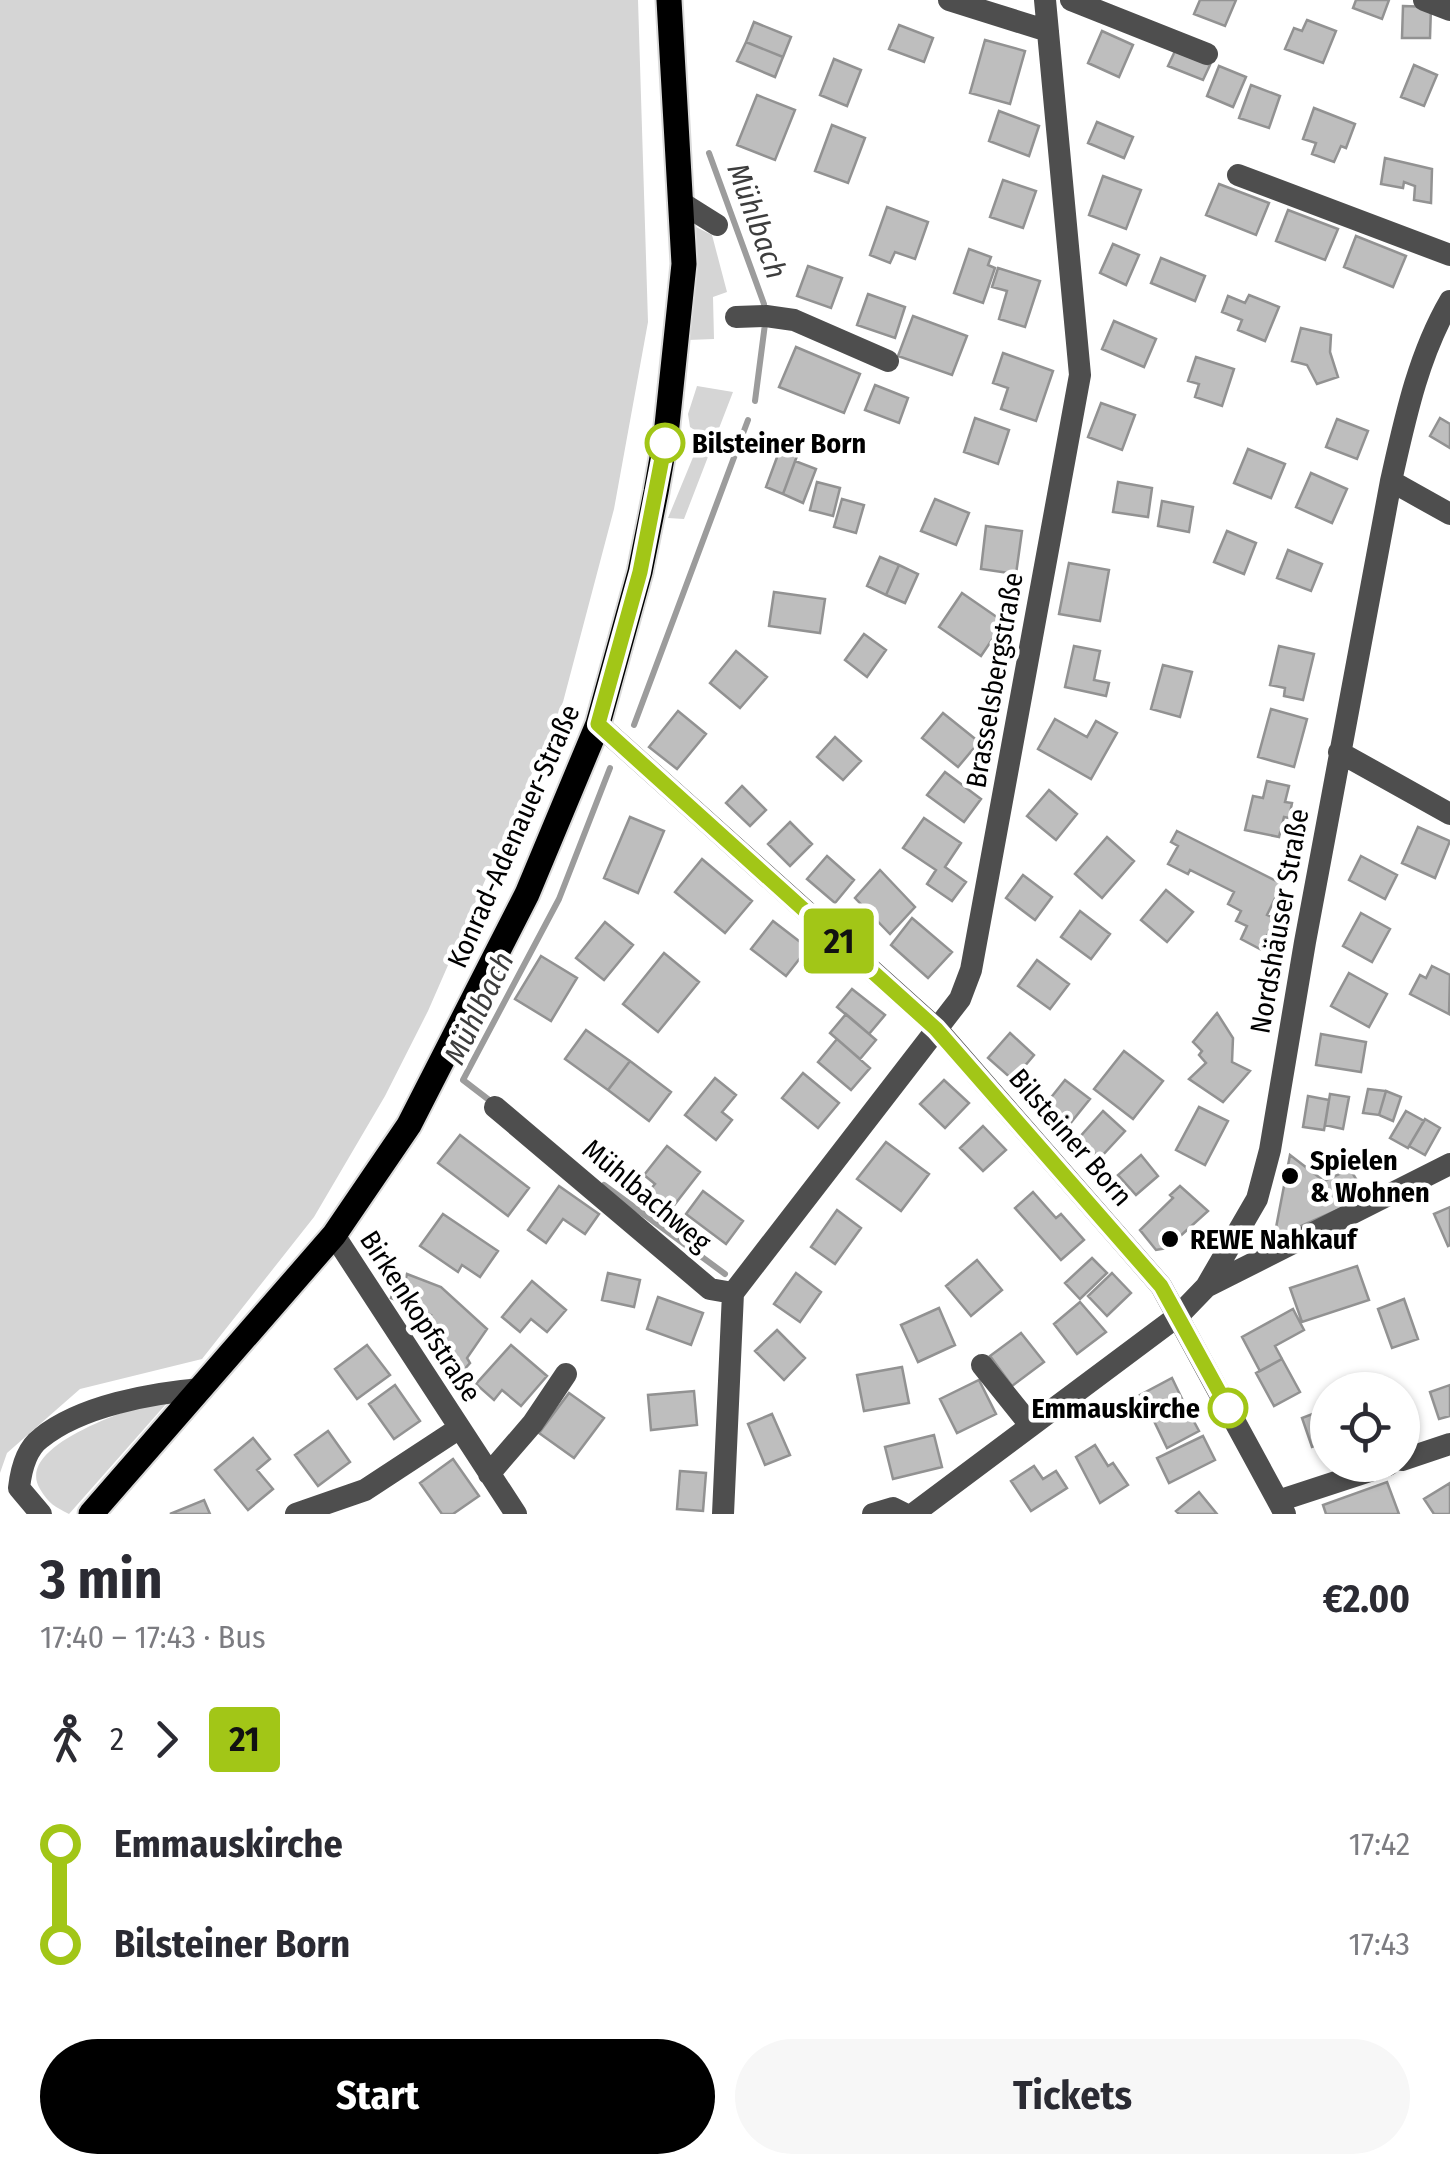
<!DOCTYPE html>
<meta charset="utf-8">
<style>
:root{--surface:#fff;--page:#f7f7f7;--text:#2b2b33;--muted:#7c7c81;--accent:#000}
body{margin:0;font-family:"Fira Sans Condensed",sans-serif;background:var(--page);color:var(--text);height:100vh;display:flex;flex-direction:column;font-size:38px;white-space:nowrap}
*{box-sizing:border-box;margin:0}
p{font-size:32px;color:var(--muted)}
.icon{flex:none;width:55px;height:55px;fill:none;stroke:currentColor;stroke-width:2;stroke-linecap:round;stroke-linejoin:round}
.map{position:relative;height:1514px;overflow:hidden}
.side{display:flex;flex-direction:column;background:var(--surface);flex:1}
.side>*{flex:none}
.badge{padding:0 20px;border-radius:8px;font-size:35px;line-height:65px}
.buttons{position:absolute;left:1310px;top:1372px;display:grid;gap:20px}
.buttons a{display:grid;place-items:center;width:110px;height:110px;border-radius:50%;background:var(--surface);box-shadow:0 2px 8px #0004;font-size:50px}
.map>.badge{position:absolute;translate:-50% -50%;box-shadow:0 0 0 5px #fff}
.legs{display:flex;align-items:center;gap:15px;height:110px;padding:0 40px;font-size:32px}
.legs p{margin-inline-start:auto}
.summary{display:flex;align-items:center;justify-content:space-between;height:170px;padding:0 40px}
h1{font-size:55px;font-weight:700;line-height:75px}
.primary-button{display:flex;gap:20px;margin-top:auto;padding:20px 40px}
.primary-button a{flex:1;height:115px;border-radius:60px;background:var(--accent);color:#fff;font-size:40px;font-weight:700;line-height:115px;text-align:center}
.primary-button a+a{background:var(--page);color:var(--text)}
ul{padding:0 40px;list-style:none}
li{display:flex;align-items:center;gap:35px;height:100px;font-size:38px}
li i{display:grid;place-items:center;width:15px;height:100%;margin:0 12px;background:currentColor}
li i::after{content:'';width:25px;height:25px;margin:-12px;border:8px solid;border-radius:50%;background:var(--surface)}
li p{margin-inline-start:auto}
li:first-child i{background:linear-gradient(#0000 50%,currentColor 0)}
li:last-child i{background:linear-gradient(currentColor 50%,#0000 0)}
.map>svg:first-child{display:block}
</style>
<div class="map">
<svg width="1450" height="1514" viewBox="0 0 1450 1514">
<rect width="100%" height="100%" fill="#fff"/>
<path fill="#d5d5d5" d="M0,0H638L648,322L614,509L563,702L428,1011L385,1096L314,1217L202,1359L80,1389L7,1453L0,1473Z
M694,226L712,235L727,292L713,297L714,339L688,340Z
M697,386L733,392L684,519L668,518L696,450L699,433L690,427L688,414Z
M174,1395L69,1514C55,1507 48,1503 40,1489C12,1443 144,1405 174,1395Z"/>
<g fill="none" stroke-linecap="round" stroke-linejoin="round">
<path stroke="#9c9c9c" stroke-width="6" d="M709,153L764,304
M755,401L765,324
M634,725L748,420
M493,1103L463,1080L559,899L610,768
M604,1185L725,1274"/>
</g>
<path fill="#bebebe" stroke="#929292" stroke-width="2.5" d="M1200,0H1236L1225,26L1194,14Z
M1356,0H1389L1382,19L1353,8Z
M1403,6L1431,7L1430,38H1402Z
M1307,20L1336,31L1323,63L1285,49L1294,28L1302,31Z
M754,22L791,37L783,57L746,42Z
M899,25L933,38L924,62L889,49Z
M1102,31L1133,45L1119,77L1088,63Z
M985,40L1025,51L1010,104L970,93Z
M746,42L783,57L775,77L737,61Z
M1175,51L1210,65L1203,80L1168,66Z
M834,59L861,70L847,106L820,95Z
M1414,65L1437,75L1424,106L1401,97Z
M1219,66L1246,77L1233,107L1207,96Z
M1251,85L1280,96L1269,128L1239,118Z
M757,95L795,110L775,160L737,145Z
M1314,108L1355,124L1346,148L1341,146L1334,162L1312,154L1316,143L1303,139Z
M999,111L1039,126L1029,156L989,141Z
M1097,122L1133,137L1124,158L1088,143Z
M832,125L865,138L848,183L815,171Z
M1385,158L1432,169L1431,203L1414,200L1415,186L1404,182L1403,188L1381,184Z
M1103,176L1141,190L1126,229L1089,215Z
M1003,180L1036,191L1023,228L990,217Z
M1219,184L1269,203L1256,235L1206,215Z
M887,207L928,222L915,259L895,252L890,263L870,255Z
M1288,210L1338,229L1325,260L1276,241Z
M1356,236L1406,256L1393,287L1344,267Z
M1113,244L1139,255L1126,285L1100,273Z
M969,249L991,257L988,265L995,268L983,303L954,293Z
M1161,258L1205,276L1195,301L1151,283Z
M808,266L842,278L831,308L797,296Z
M998,268L1040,281L1025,327L999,319L1007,291L992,287Z
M868,294L905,307L895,338L857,325Z
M1249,295L1279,307L1265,341L1238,330L1242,320L1222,312L1228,296L1245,303Z
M913,316L967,336L952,375L898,356Z
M1114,321L1156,339L1144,367L1102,349Z
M1301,328L1331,335L1330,352L1338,377L1317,384L1307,365L1292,361Z
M796,347L860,374L844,413L779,387Z
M1003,353L1053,371L1036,421L1001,409L1008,388L993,383Z
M1196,357L1234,369L1222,406L1195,397L1199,384L1188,381Z
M875,385L908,398L899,423L865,410Z
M1101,403L1135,415L1122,450L1088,437Z
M975,418L1009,430L998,464L964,452Z
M1440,418L1450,424V448L1430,436Z
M1337,419L1368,431L1357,459L1326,447Z
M783,441L800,448L783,494L766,487Z
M1248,449L1285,464L1271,498L1234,483Z
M795,461L816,469L803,503L783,494Z
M1311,473L1347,489L1332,523L1296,507Z
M817,482L840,488L833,516L810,510Z
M1118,482L1152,488L1148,517L1113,512Z
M842,499L864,505L856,533L834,527Z
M935,499L969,513L956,545L921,531Z
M1162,501L1193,507L1189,532L1158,526Z
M986,526L1022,531L1016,574L981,569Z
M1227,531L1256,543L1244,574L1214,562Z
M1288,550L1322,564L1311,591L1277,578Z
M880,557L899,565L886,595L867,586Z
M1069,563L1109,570L1100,621L1059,614Z
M899,565L918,574L905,603L886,595Z
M774,592L825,599L820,633L769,626Z
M962,593L1004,622L981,656L939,627Z
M864,634L886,650L867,677L845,660Z
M1074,646L1100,651L1094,680L1109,683L1106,696L1065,687Z
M1279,646L1314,654L1303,700L1284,696L1285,688L1270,685Z
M736,651L767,677L740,708L710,683Z
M1163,665L1192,672L1180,717L1151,709Z
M1271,709L1307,719L1294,767L1258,757Z
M678,711L706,734L677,769L649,747Z
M943,713L979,742L958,767L922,738Z
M1055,719L1087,737L1096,721L1117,733L1091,779L1038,749Z
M835,737L861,761L843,780L817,757Z
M945,772L981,799L964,822L927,795Z
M1267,781L1289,786L1285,802L1292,803L1289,818L1284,817L1279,837L1245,830L1253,796L1263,798Z
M742,786L766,810L750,826L726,803Z
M1049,790L1077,814L1056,840L1027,816Z
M630,817L664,831L638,893L604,878Z
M924,818L961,843L945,867L966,882L952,901L927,884L936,870L903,848Z
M790,822L812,844L790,866L768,844Z
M1418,827L1450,841L1435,878L1402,863Z
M1177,831L1282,884L1267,915L1276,919L1260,949L1241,939L1247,926L1236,921L1241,911L1228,904L1234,892L1190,870L1188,874L1168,864L1178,846L1171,842Z
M1107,837L1134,861L1102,898L1075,874Z
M827,856L854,880L835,903L807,879Z
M1361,856L1397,875L1385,899L1349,880Z
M702,859L752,901L725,933L675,892Z
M880,870L915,907L890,934L855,898Z
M1023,875L1052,897L1035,920L1006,898Z
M1166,890L1193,912L1167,942L1141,920Z
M1080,911L1110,934L1091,959L1061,937Z
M1361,913L1390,929L1372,962L1343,946Z
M912,918L952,952L928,978L891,945Z
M773,921L808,948L786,976L751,949Z
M605,922L633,945L604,980L576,958Z
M664,953L699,982L658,1032L623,1004Z
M541,956L577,978L551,1021L515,999Z
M1037,960L1069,984L1050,1009L1018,986Z
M1432,966L1450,975L1449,1014L1410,994L1420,975L1426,978Z
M1349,973L1387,994L1369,1027L1331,1006Z
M852,989L885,1015L869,1034L837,1007Z
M1217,1013L1233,1038L1232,1062L1250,1071L1223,1102L1189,1079L1206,1063L1199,1055L1202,1051L1193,1042Z
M846,1014L876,1040L860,1059L830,1033Z
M586,1030L630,1061L608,1090L565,1059Z
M1010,1033L1034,1055L1013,1080L988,1058Z
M1321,1034L1366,1042L1361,1072L1316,1065Z
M837,1039L870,1068L851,1090L818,1062Z
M1124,1051L1163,1081L1133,1119L1094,1089Z
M630,1061L671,1092L649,1121L608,1090Z
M803,1073L839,1103L818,1128L782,1098Z
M715,1078L736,1095L722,1112L732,1120L716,1140L685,1115Z
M944,1080L969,1103L945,1128L920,1104Z
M1065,1080L1090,1099L1065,1130L1041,1110Z
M1368,1089L1386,1091L1379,1115L1363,1113Z
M1386,1091L1401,1097L1393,1121L1379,1115Z
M1330,1094L1349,1097L1343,1129L1325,1125Z
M1308,1096L1329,1100L1324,1130L1303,1127Z
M1199,1107L1228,1121L1205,1165L1176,1150Z
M1103,1111L1125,1131L1100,1158L1078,1139Z
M1406,1111L1424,1121L1408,1148L1390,1138Z
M1425,1119L1440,1128L1425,1155L1409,1146Z
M983,1126L1006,1150L983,1171L960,1148Z
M460,1135L529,1188L508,1216L438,1163Z
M886,1142L929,1174L901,1211L857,1179Z
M667,1146L700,1172L665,1217L642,1199L655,1184L644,1175Z
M1141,1155L1158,1176L1136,1195L1118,1175Z
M1290,1155L1324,1181L1350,1169L1367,1197L1274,1238Z
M559,1186L599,1214L585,1234L563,1219L546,1243L528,1230Z
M1180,1186L1208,1211L1167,1248L1156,1250L1140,1230L1173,1198L1170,1195Z
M703,1191L743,1221L726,1244L686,1214Z
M1033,1192L1056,1218L1061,1214L1084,1240L1061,1260L1015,1208Z
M1450,1207V1245L1448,1246L1434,1214Z
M837,1210L861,1228L835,1264L811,1247Z
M443,1214L498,1251L480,1277L462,1265L458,1272L420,1246Z
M1092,1258L1107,1273L1080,1299L1065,1283Z
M977,1260L1002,1290L971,1316L946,1286Z
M1357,1266L1369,1300L1302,1322L1290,1288Z
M608,1273L640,1280L634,1307L602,1300Z
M796,1273L821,1292L800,1322L774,1304Z
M1112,1273L1131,1293L1107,1316L1088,1296Z
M407,1274L441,1287L487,1329L467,1358L470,1363L460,1374L448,1363L453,1354L437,1346L444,1334L427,1322L431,1315L391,1298L396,1281L405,1282Z
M532,1281L566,1310L547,1332L531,1319L520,1332L502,1317Z
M658,1297L703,1313L691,1345L647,1329Z
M1404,1299L1418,1339L1392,1348L1378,1309Z
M1080,1302L1106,1332L1077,1354L1054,1324Z
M939,1308L955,1345L918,1362L901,1325Z
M1293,1309L1304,1330L1275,1346L1282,1359L1260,1371L1242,1337Z
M777,1330L805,1358L784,1380L755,1351Z
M1021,1333L1044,1362L1012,1386L990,1356Z
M367,1345L390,1375L357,1399L335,1369Z
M511,1345L547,1376L521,1406L502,1390L494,1400L476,1384Z
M1282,1359L1300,1392L1274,1406L1256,1373Z
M902,1367L909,1403L864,1411L857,1375Z
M1172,1378L1185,1405L1154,1421L1140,1395Z
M979,1380L996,1414L957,1433L940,1399Z
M395,1385L420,1421L394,1439L369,1404Z
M1450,1385V1416L1439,1419L1430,1392Z
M694,1391L697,1425L651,1430L648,1395Z
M569,1393L604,1418L574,1458L539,1433Z
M1185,1405L1199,1431L1167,1448L1154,1421Z
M1328,1408V1441L1312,1447L1302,1418Z
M772,1414L790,1455L765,1465L748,1424Z
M328,1431L350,1462L318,1486L295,1455Z
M934,1435L942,1467L893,1479L885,1447Z
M1203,1436L1215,1460L1169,1483L1157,1458Z
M253,1438L270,1459L257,1470L273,1489L248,1510L215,1470Z
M1095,1445L1108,1466L1113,1463L1128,1485L1100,1503L1076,1457Z
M453,1459L479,1496L453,1514H442L420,1483Z
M1034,1466L1043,1479L1056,1471L1067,1488L1031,1511L1011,1481Z
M680,1471L706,1473L703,1511L677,1509Z
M1387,1482L1399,1514H1326L1323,1505Z
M1450,1483V1514H1434L1424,1499Z
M1199,1492L1217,1514H1179L1176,1511Z
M204,1500L210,1514H170Z"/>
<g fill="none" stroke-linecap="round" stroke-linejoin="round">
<g stroke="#dbdbdb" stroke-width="29">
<path id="major" d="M91,1514L334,1235L409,1125L527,894L598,724L640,572L656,492L666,435L684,264L669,0"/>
</g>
<path stroke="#4e4e4e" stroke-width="22" d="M949,0L1048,31
M1071,0L1207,54
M1424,0L1450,10
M1238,175L1450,255
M682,203L717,225
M736,317L766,316L794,320L888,361
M1391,481L1450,514
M598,724L937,1029L1161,1286L1285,1514
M1339,752L1450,814
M495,1107L710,1289L733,1293
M334,1235L516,1514
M1206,1287L1450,1164
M733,1293L960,999L971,970L1080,375L1045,0
M982,1365L1031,1426
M1402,1460L1450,1444
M489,1474L533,1423L566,1374
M1278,1501L1388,1465
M41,1514L19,1488C21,1470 26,1449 41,1438C80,1406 152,1393 201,1389
M296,1514L365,1490L458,1429
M723,1514L733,1293
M873,1514L893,1508L905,1514
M913,1514L1178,1316L1206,1287L1257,1199L1270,1150L1305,942L1391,481C1405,419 1418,356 1450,301"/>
<use href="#major" stroke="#000" stroke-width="25"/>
</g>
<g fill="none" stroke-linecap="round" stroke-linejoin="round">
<g stroke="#fff" stroke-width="22">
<path id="line-1" d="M665,443L640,572L598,724L936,1029L1161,1286L1228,1408"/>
</g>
<use href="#line-1" stroke="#a2c617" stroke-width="15"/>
</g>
<g fill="#fff" stroke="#a2c617" stroke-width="5">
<circle cx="665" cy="443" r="18"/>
<circle cx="1228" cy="1408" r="18"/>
</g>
<g fill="#000" stroke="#fff" stroke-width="4">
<circle cx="1290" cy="1176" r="10"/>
<circle cx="1170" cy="1239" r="10"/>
</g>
<g text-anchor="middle" stroke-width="9" stroke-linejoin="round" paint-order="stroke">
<g font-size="28" font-weight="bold" fill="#000" stroke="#fff" text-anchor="start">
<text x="692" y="453">Bilsteiner Born</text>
<text x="1200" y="1418" text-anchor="end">Emmauskirche</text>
</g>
<g font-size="28" fill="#000" stroke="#fff">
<text transform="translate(994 680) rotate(-80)" y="10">Brasselsbergstraße</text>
<text transform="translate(513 836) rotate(-66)" y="10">Konrad-Adenauer-Straße</text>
<text transform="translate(1279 921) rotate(-80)" y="10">Nordshäuser Straße</text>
<text transform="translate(1071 1137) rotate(49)" y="10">Bilsteiner Born</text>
<text transform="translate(647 1195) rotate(40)" y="10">Mühlbachweg</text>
<text transform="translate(421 1316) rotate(57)" y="10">Birkenkopfstraße</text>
</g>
<g font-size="28" font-weight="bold" fill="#000" stroke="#fff" text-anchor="start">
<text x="1310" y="1170">Spielen<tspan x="1310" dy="32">&amp; Wohnen</tspan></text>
<text x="1190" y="1249">REWE Nahkauf</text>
</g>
<g font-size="30" font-style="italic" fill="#3d3d3d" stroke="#fff">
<text transform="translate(757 221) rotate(70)" y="10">Mühlbach</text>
<text transform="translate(479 1008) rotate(-64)" y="10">Mühlbach</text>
</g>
</g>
</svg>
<div class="buttons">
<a><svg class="icon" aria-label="locate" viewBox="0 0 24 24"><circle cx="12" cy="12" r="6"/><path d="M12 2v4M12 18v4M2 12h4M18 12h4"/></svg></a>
</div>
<b class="badge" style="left:839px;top:941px;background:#a2c617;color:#111">21</b>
</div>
<section class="side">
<div class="summary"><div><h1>3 min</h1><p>17:40 – 17:43 · Bus</p></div><b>€2.00</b></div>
<div class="legs"><svg class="icon" aria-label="walk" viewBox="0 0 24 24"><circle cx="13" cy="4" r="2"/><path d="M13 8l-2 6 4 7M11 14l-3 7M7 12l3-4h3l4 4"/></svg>2<svg class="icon" aria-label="forward" viewBox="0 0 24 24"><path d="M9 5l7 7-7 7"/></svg><b class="badge" style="background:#a2c617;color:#111">21</b></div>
<ul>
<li><i style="color:#a2c617"></i><b>Emmauskirche</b><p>17:42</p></li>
<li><i style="color:#a2c617"></i><b>Bilsteiner Born</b><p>17:43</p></li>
</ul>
<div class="primary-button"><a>Start</a><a>Tickets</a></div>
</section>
